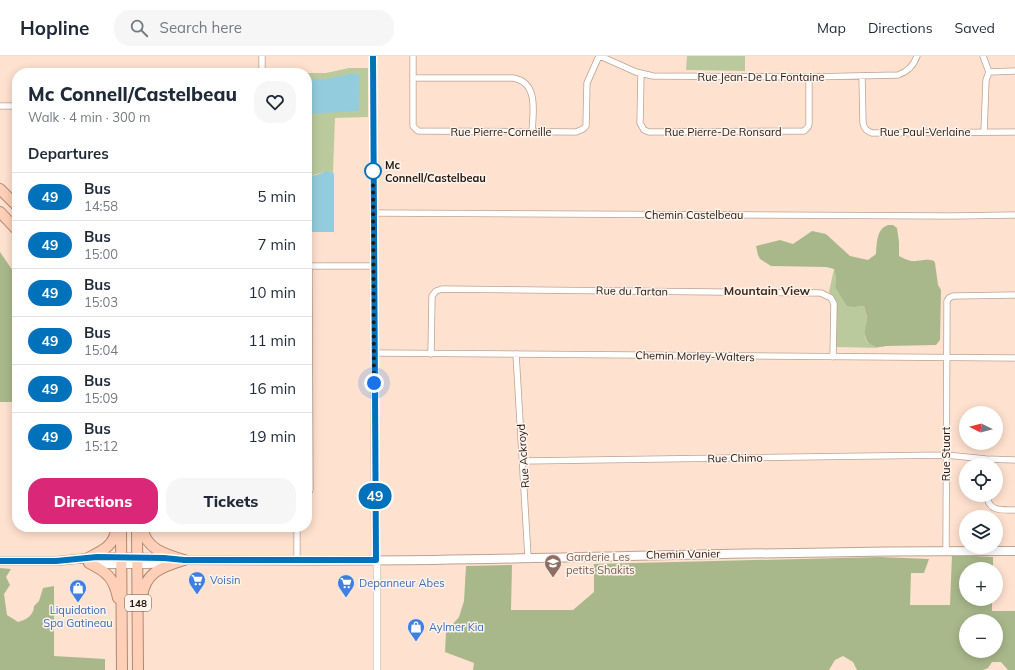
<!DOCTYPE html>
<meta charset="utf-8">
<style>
:root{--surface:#fff;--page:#f6f6f7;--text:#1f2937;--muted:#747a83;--line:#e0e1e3;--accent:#db2777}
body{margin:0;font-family:Mulish,sans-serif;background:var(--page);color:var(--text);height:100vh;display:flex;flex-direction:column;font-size:15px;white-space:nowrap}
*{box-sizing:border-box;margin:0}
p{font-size:13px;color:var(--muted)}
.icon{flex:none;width:22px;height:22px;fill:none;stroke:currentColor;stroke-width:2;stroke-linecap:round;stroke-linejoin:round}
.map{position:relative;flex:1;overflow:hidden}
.panel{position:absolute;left:12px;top:12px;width:300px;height:464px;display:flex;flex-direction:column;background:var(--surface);border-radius:16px;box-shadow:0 2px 10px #0003}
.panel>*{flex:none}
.badge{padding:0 8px;border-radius:13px;font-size:14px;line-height:26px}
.needle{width:26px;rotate:276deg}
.buttons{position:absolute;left:959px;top:350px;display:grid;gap:8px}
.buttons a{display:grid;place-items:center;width:44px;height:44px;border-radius:50%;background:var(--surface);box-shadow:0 2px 10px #0003;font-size:20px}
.you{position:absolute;width:20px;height:20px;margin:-10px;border:3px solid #fff;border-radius:50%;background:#1a73e8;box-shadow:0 0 0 6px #1a73e833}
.map>.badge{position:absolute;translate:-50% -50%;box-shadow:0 0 0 2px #fff}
h2{padding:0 16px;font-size:15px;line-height:36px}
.round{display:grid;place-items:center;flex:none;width:42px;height:42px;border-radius:16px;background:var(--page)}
.head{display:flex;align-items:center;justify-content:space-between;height:68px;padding:0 16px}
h1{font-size:19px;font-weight:800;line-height:30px}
.cta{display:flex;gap:8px;margin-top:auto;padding:8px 16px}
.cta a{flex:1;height:46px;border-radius:16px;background:var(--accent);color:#fff;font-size:16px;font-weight:800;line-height:46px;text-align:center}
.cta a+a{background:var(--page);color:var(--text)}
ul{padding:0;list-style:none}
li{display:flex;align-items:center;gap:12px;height:48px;padding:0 16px;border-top:1px solid var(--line)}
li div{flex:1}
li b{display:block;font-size:15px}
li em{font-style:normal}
li .badge{min-width:44px;font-weight:700;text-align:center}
header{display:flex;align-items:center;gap:24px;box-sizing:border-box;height:56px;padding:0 20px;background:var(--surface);border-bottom:1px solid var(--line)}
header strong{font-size:19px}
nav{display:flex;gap:22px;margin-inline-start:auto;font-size:14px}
.search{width:280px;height:36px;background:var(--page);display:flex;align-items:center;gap:10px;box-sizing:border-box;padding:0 14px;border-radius:16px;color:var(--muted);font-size:15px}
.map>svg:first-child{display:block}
</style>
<header>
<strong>Hopline</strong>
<div class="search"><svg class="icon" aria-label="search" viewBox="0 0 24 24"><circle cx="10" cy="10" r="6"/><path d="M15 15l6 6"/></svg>Search here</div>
<nav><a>Map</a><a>Directions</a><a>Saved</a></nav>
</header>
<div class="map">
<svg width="1015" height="614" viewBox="0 0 1015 614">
<rect width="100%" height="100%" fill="#ffe1cf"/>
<path fill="#bbca9d" d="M687,0H745V15L686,14Z
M349,12H368V61L335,62L333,116C324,115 316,119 307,120V17H326Z
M834,213L836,222L835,231L855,251L864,250C865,254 867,259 867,263C867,278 858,287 880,292L836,291V249L834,241L829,236Z"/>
<path fill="#a9b88b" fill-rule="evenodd" d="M888,169H893L897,172L899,186V200C903,202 907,204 911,205C920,206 924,202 934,205L935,207L938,229L941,234L940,284L936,289L886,290C876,293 866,290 865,278C864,273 867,268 867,263C867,259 865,254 864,250L855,251L847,250L835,231L836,222L834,213L826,211L771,210L760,203L758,199L756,190L780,184L793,188L812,175L826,178L850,200L868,204L876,198C877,188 876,173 888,169Z
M0,196L17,221V346H0Z
M952,499L993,501V513H966V543H992V555H1015V614H1008L1001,606H992L988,612L983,614H857L853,606L843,600L835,604L829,614H473L474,607L445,596L446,576L459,561L464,545L466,510L512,509L511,554H573L594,536V508L880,501L929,503L924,517H911L910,549H950ZM966,565H996V595H966Z
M0,512L11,513L6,521L10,529L4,538L7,559L18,566C26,564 34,559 34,550L39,545L43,532L54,530V600L105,603V614H0Z"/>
<path fill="#93cddd" d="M354,17L360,20L359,55L307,58V23H326Z
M327,115L333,116L334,119V176H307V120L316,119Z"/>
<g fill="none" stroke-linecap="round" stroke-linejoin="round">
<g stroke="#bea291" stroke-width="7">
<path id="minor" d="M413,0V70L418,75L576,76L583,73L586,70L587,27L599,0
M600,0L636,16L653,20L809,21L898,19C907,16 914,9 917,0
M983,0L989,16L986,24L984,76
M989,16L1015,15
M262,17V0
M641,18L640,67L644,74L649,76L804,75L808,71L809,68V21
M862,21L863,67C864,73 867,75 872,77L1015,76
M413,22H513C539,26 533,57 532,76
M0,50H17
M373,157L952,160L1015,159
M307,210H373
M374,297L1015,302
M431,298L432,240L436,235L442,233L821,237L831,242L834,248L833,301
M516,298L528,501
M524,405L946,399L986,403L1015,404
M987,439C988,456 1002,454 1015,454
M307,440L310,434V428L309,210
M297,471V504
M946,495L947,245L949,242L953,240L1015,239"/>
</g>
<g stroke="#bea291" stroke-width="8">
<path id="tertiary" d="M373,0L375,497L377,510V614"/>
</g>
<g stroke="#bea291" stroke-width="10">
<path id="secondary" d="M0,505H56L97,501L164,502L184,504C267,505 351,505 434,504C628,501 821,494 1015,495
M91,508H147L169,507"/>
</g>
<g stroke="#b28872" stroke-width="12">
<path id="trunk" d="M0,133L17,150
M0,156L17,174
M121,471L122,614
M137,471L138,614
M142,471C146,493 164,498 184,504
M88,502C104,494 114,490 117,471
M89,507C107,516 114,522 118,542
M142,541C145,516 162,511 184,504"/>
</g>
<use href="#minor" stroke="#fff" stroke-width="5.5"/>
<use href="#tertiary" stroke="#fff" stroke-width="7"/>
<use href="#secondary" stroke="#fff" stroke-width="8"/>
<use href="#trunk" stroke="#ffcfb7" stroke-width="10"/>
</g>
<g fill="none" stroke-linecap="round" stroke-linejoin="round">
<g stroke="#fff" stroke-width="9">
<path id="line" d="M0,505H56L97,501L164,502L184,504H376L373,0"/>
</g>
<use href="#line" stroke="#0072bc" stroke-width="6"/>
<path stroke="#231913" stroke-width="4" stroke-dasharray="0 7.2" d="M373,115L374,327"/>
</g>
<defs>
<g id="school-pin" transform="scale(0.9)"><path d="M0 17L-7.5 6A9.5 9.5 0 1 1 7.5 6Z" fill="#8d6e63" stroke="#fff3eb"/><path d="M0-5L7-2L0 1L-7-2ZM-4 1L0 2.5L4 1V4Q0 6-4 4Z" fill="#fff"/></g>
<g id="supermarket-pin" transform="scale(0.9)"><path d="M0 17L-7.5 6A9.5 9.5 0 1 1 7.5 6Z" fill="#3f7fe0" stroke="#fff3eb"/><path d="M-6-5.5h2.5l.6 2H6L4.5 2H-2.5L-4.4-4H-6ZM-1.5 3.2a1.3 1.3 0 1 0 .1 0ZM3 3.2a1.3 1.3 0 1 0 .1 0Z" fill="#fff"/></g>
<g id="shop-pin" transform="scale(0.9)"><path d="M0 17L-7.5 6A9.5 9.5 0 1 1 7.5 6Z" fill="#3f7fe0" stroke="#fff3eb"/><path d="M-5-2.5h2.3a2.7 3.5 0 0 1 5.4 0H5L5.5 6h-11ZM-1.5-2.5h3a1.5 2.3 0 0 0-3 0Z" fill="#fff"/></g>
</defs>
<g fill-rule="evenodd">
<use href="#school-pin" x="553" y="507"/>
<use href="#supermarket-pin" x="197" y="524"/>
<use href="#supermarket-pin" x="346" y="527"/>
<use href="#shop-pin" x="78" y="532"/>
<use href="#shop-pin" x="416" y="571"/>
</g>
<circle fill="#fff" stroke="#0072bc" stroke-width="2" cx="373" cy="115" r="8"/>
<g text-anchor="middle" stroke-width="3" stroke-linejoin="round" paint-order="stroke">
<rect fill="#fff3eb" stroke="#655a54" stroke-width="1" x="125" y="539" width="26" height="16" rx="3"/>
<g font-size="10" font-weight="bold" fill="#231913">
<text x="138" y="551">148</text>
</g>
<g font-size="11" fill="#231913" stroke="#fff3eb">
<text x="761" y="25">Rue Jean-De La Fontaine</text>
<text x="501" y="80">Rue Pierre-Corneille</text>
<text x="723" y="80">Rue Pierre-De Ronsard</text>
<text x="925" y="80">Rue Paul-Verlaine</text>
<text x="694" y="163">Chemin Castelbeau</text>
<text transform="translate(632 235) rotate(1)" y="4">Rue du Tartan</text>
<text transform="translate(695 300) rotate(1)" y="4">Chemin Morley-Walters</text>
<text transform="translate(946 398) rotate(-90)" y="4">Rue Stuart</text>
<text transform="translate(523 400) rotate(-94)" y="4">Rue Ackroyd</text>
<text transform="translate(735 402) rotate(-1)" y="4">Rue Chimo</text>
<text transform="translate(683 498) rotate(-1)" y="4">Chemin Vanier</text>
</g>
<g font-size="11" font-weight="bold" fill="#231913" stroke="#fff3eb" text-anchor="start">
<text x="385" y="113">Mc<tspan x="385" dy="13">Connell/Castelbeau</tspan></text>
</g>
<g font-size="11" fill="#785e54" stroke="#fff3eb" text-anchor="start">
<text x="566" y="505">Garderie Les<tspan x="566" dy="13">petits Shakits</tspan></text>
</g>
<g font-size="11" fill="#366cbe" stroke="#fff3eb" text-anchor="start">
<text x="210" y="528">Voisin</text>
<text x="359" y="531">Depanneur Abes</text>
<text x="78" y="558" text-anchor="middle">Liquidation<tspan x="78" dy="13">Spa Gatineau</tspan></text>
<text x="429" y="575">Aylmer Kia</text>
</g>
<g font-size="12" font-weight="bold" fill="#432c1e" stroke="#fff3eb">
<text x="767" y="239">Mountain View</text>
</g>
</g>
</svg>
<div class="buttons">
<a><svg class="needle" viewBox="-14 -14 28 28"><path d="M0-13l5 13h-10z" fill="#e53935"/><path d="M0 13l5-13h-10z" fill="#747a83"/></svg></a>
<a><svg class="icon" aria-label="locate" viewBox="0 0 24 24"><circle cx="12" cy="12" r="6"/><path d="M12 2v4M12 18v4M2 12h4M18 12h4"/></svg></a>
<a><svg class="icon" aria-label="layers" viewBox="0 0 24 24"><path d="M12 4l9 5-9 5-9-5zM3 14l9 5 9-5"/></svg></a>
<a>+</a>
<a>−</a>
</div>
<div class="you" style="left:374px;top:327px"></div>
<b class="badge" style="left:375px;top:440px;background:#0072bc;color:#fff">49</b>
<section class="panel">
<div class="head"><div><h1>Mc Connell/Castelbeau</h1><p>Walk · 4 min · 300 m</p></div><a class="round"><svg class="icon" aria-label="heart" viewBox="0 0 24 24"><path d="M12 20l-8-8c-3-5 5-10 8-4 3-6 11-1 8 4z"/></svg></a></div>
<h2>Departures</h2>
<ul>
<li><span class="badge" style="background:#0072bc;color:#fff">49</span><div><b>Bus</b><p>14:58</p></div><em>5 min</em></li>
<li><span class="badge" style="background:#0072bc;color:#fff">49</span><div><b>Bus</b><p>15:00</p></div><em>7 min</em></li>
<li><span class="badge" style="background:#0072bc;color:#fff">49</span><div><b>Bus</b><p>15:03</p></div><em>10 min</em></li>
<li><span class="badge" style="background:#0072bc;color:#fff">49</span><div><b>Bus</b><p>15:04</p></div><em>11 min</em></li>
<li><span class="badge" style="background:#0072bc;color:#fff">49</span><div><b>Bus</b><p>15:09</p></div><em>16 min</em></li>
<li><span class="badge" style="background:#0072bc;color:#fff">49</span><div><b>Bus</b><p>15:12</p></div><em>19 min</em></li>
</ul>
<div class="cta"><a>Directions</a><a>Tickets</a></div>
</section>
</div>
